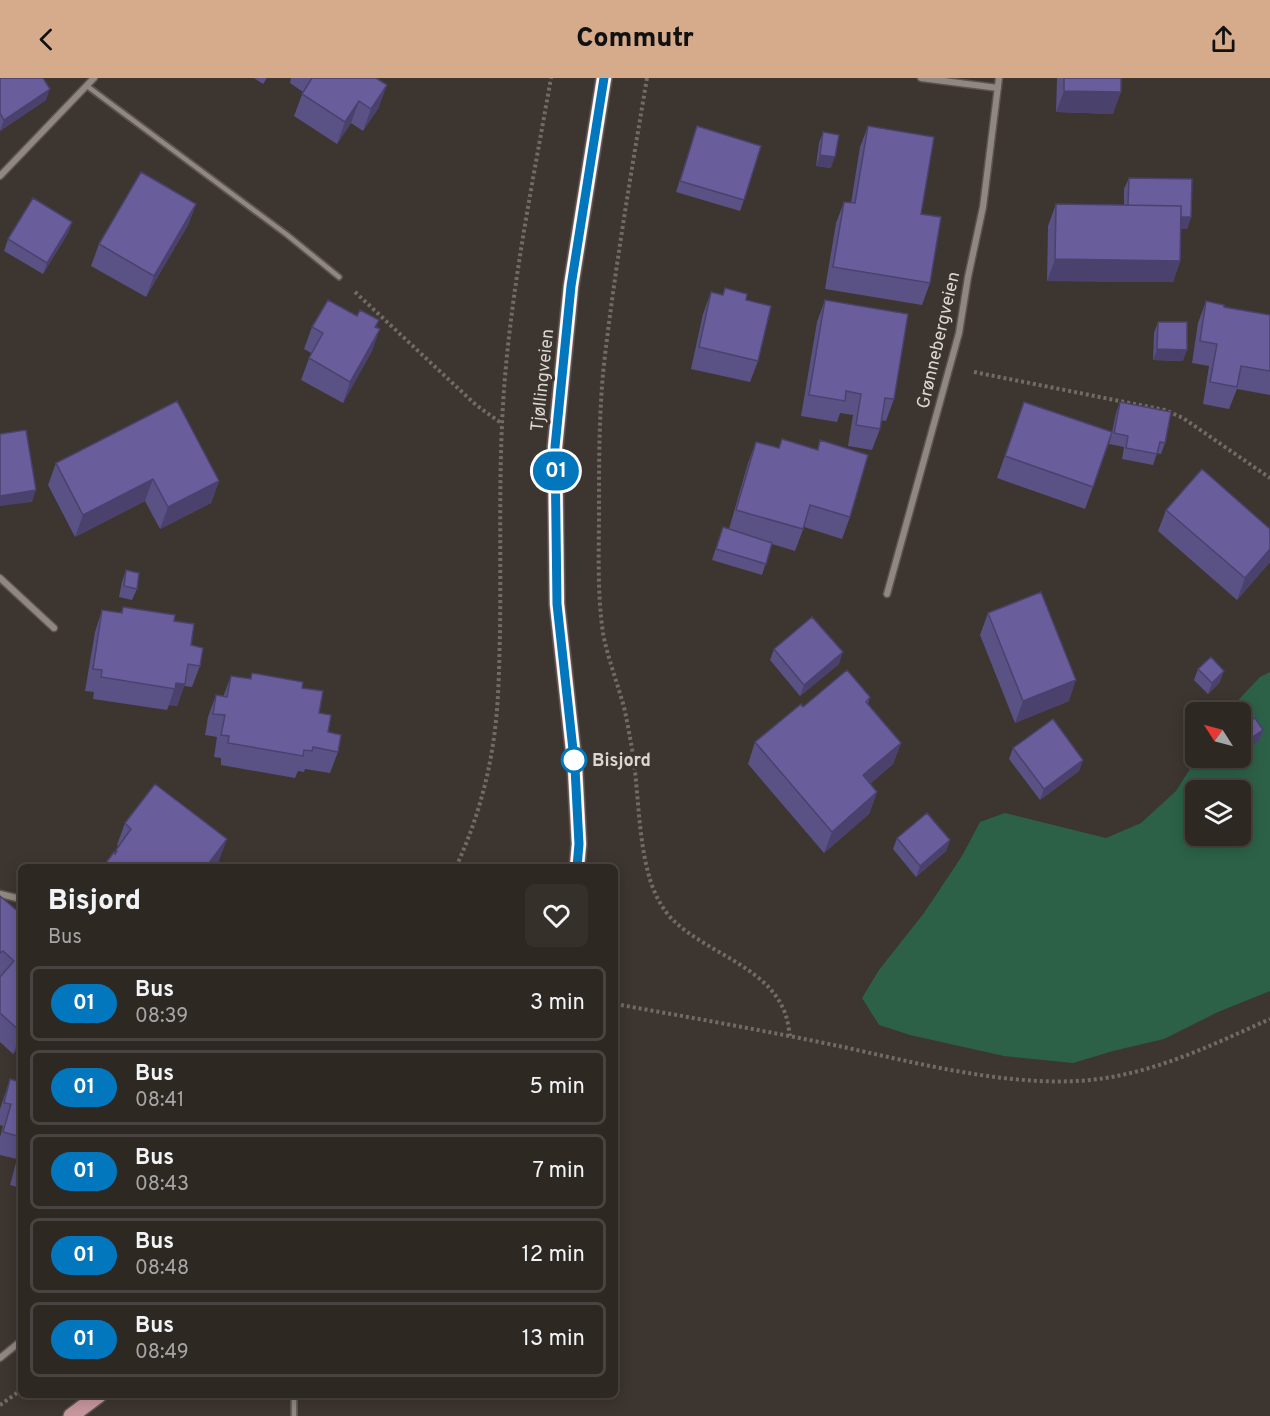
<!DOCTYPE html>
<meta charset="utf-8">
<style>
:root{--surface:#2e2823;--page:#36302b;--text:#f1f3f6;--muted:#a7a6a6;--line:#494441;--accent:#d6ab8b}
body{margin:0;font-family:Overpass,sans-serif;background:var(--page);color:var(--text);height:100vh;display:flex;flex-direction:column;font-size:22px;white-space:nowrap}
*{box-sizing:border-box;margin:0}
p{font-size:20px;color:var(--muted)}
.icon{flex:none;width:33px;height:33px;fill:none;stroke:currentColor;stroke-width:2;stroke-linecap:round;stroke-linejoin:round}
.map{position:relative;flex:1;overflow:hidden}
.panel{position:absolute;left:18px;top:786px;width:600px;height:534px;display:flex;flex-direction:column;background:var(--surface);border-radius:9px;box-shadow:0 3px 15px #0003,0 0 0 2px var(--line)}
.panel>*{flex:none}
.badge{padding:0 12px;border-radius:20px;font-size:21px;line-height:39px}
.needle{width:39px;rotate:306deg}
.controls{position:absolute;left:1185px;top:624px;display:grid;gap:12px}
.controls a{display:grid;place-items:center;width:66px;height:66px;border-radius:9px;background:var(--surface);box-shadow:0 3px 15px #0003,0 0 0 2px var(--line);font-size:30px}
.map>.badge{position:absolute;translate:-50% -50%;box-shadow:0 0 0 3px #fff}
.round{display:grid;place-items:center;flex:none;width:63px;height:63px;border-radius:9px;background:var(--page)}
.headline{display:flex;align-items:center;justify-content:space-between;height:102px;padding:0 30px}
h1{font-size:28px;font-weight:800;line-height:45px}
ul{padding:0;list-style:none}
li{display:flex;align-items:center;gap:18px;height:75px;margin:0 12px 9px;padding:0 18px;border:3px solid var(--line);border-radius:9px}
li div{flex:1}
li b{display:block;font-size:22px}
li em{font-style:normal}
li .badge{min-width:66px;font-weight:700;text-align:center}
header{display:flex;justify-content:space-between;align-items:center;height:78px;padding:0 30px;background:var(--accent);color:#111;font-size:27px;font-weight:800}
.map>svg:first-child{display:block}
</style>
<header><svg class="icon" aria-label="back" viewBox="0 0 24 24"><path d="M15 5l-7 7 7 7"/></svg>Commutr<svg class="icon" aria-label="share" viewBox="0 0 24 24"><path d="M12 15V3M7 8l5-5 5 5M5 13v7h14v-7"/></svg></header>
<div class="map">
<svg width="1270" height="1338" viewBox="0 0 1270 1338">
<rect width="100%" height="100%" fill="#3d352f"/>
<path fill="#2c6148" fill-rule="evenodd" d="M1270,594V913L1218,934L1164,961L1113,973L1073,985L1004,978L910,957L879,947L862,920L879,892L924,835L962,778L980,744L1005,735L1106,760L1141,745L1176,713L1197,680H1240V634H1227L1260,599ZM1196,712H1240V758H1196Z"/>
<g fill="none" stroke-linecap="round" stroke-linejoin="round">
<g stroke="#5a544f" stroke-width="8">
<path id="service" d="M87,8L286,156L339,199
M294,1317V1338"/>
</g>
<g stroke="#5a544f" stroke-width="9">
<path id="minor" d="M921,0L998,10
M0,98L94,0
M0,500L54,550
M887,516L959,255L968,199L983,129L999,0
M0,816L21,821
M0,1280L21,1263"/>
</g>
<g stroke="#5a544f" stroke-width="18">
<path id="primary" d="M577,789L579,766L575,690L557,526L555,369L571,208L604,0
M71,1338L99,1317"/>
</g>
<path stroke="#716a65" stroke-width="4" stroke-dasharray="3 3" stroke-linecap="butt" d="M647,0C631,95 615,190 604,286C599,334 599,383 599,431C599,472 597,514 603,555C607,577 615,598 621,619C626,634 628,650 631,665C639,708 637,755 649,798C653,813 662,832 674,843C707,875 771,890 786,938C788,944 789,952 790,958
M355,214L476,327L501,345
M974,294L1165,332L1183,340L1270,400
M456,789C475,748 488,704 494,659C499,624 499,589 500,555C501,485 499,415 502,346C507,230 531,114 551,0
M615,926C688,939 761,952 834,967C923,986 1036,1018 1126,996C1176,985 1223,962 1270,941
M0,1327L21,1312"/>
<use href="#service" stroke="#908780" stroke-width="4.5"/>
<use href="#minor" stroke="#908780" stroke-width="6"/>
<use href="#primary" stroke="#c8969d" stroke-width="15"/>
</g>
<path fill="#5a5185" d="M0,0L46,22L0,53Z
M254,0H267L263,6Z
M291,0H376L379,29L363,53L351,45L337,66L294,38L303,14L290,5Z
M1057,0H1121L1113,36L1056,34Z
M697,48L744,122L740,133L676,114Z
M868,48L921,136L930,205L922,227L825,211L836,145L844,124L851,125L860,69Z
M823,54L831,90L816,88L819,65Z
M1129,100L1191,139L1187,151L1181,150L1180,183L1173,204L1047,203L1048,148L1056,126L1124,127V111Z
M196,126L188,147L146,219L91,188L99,166Z
M72,144L68,155L43,196L4,173L8,161Z
M725,210L758,283L750,304L691,291L703,236L711,214L723,217Z
M825,222L894,321L886,343L881,342L880,351L872,372L848,368L853,337L840,335L837,344L801,338L817,244Z
M1206,223L1224,229L1270,237V317L1237,311L1229,331L1203,326L1209,288L1192,285L1198,245Z
M357,238L379,242L376,249L372,273L343,325L301,302L311,275L304,271L312,249Z
M1158,244L1183,283L1153,282L1154,255Z
M1024,324L1112,354L1116,335L1120,324L1165,365L1161,376L1157,375L1153,387L1122,381L1124,369L1109,366L1112,356L1085,431L997,400Z
M820,362L850,439L842,461L804,449L795,473L772,466L762,497L712,482L723,449L729,451L748,385L756,364L779,370L817,372Z
M56,385L219,403L211,425L160,451L145,423L75,459L48,407Z
M1166,432L1270,451V484L1237,522L1158,453Z
M126,492L137,511L132,522L119,519L122,504Z
M123,529L174,543L191,567L200,588L192,609L184,608L177,628L169,627L167,632L93,621L94,614L85,613L95,554L102,532L121,535Z
M988,535L1069,623L1015,645L980,557Z
M774,571L839,586L800,618L770,582Z
M1198,591L1220,604L1208,616L1194,602Z
M252,595L302,610L319,635L338,674L330,695L305,691L304,694L298,693L295,700L221,687V680L214,679L217,659L205,657L208,639L216,617L223,619L231,598L250,601Z
M870,619L868,626L901,665L893,686L870,706L877,714L869,736L824,775L748,686L755,664L803,629Z
M1243,648L1263,652L1259,663L1247,671L1240,661V656Z
M1013,670L1083,682L1079,693L1040,722L1009,681Z
M125,745L219,783L215,789H104L105,786L115,775L118,768L117,767Z
M897,760L950,762L946,773L916,799L893,771Z
M0,818L21,836V967L13,976L0,964Z
M10,1001L17,1003L21,1001V1110L10,1107L17,1081L0,1077V1059L3,1048L0,1047V1031Z"/>
<path fill="#4a426c" d="M387,7L379,29L363,53L371,31Z
M50,11L46,22L0,53L4,42Z
M1064,13L1121,14L1113,36L1056,34Z
M359,23L351,45L337,66L345,44Z
M820,77L835,79L831,90L816,88Z
M196,126L188,147L146,219L154,198Z
M1128,138L1191,139L1187,151L1124,149Z
M72,144L68,155L43,196L47,185Z
M1055,181L1180,183L1173,204L1047,203Z
M380,251L372,273L343,325L350,304Z
M1157,271L1187,272L1183,283L1153,282Z
M153,401L145,423L75,459L83,437Z
M219,403L211,425L160,451L168,429Z
M36,412L32,424L0,428V418Z
M1270,471V484L1237,522L1245,500Z
M843,574L839,586L800,618L804,607Z
M1224,593L1220,604L1208,616L1212,605Z
M1076,602L1069,623L1015,645L1023,623Z
M176,605L185,606L177,628L169,627Z
M1263,652L1259,663L1247,671L1251,660Z
M901,665L893,686L855,719L863,697Z
M1083,682L1079,693L1040,722L1044,711Z
M877,714L869,736L824,775L832,754Z
M227,761L219,783L215,789H206Z
M950,762L946,773L916,799L920,788Z
M21,955V967L13,976Z"/>
<path fill="#695e9b" stroke="#4a426c" stroke-width="1.5" d="M0,0H43L50,11L4,42L0,35Z
M312,0H376L387,7L371,31L359,23L345,44L302,16Z
M1064,0H1121V14L1064,13Z
M697,48L761,68L744,122L680,103Z
M868,48L934,59L921,136L941,139L930,205L833,189L844,124L855,125Z
M823,54L839,57L835,79L820,77Z
M141,94L196,126L154,198L99,166Z
M1129,100L1192,101L1191,139H1181V128L1128,127Z
M33,120L72,144L47,185L8,161Z
M1056,126L1181,128L1180,183L1055,181Z
M725,210L747,216L746,222L771,228L758,283L699,269L711,214L723,217Z
M328,222L357,238L360,232L379,242L375,249L380,251L350,304L309,280L323,255L312,249Z
M825,222L908,236L894,321L885,320L880,351L856,347L861,316L846,313L845,323L809,317Z
M1206,223L1224,227V229L1270,237V293L1241,288L1237,309L1210,304L1217,266L1200,263Z
M1158,244H1187V272L1157,271Z
M177,323L219,403L168,429L153,401L83,437L56,385Z
M1024,324L1112,354L1093,409L1005,378Z
M1120,324L1171,334L1165,365L1160,364L1157,376L1126,370L1128,358L1114,355Z
M26,352L36,412L0,418V356Z
M782,361L818,372L820,362L868,377L850,439L810,427L803,451L736,432L756,364L779,370Z
M1202,391L1270,451V471L1245,500L1166,432Z
M723,449L772,465L766,486L716,471Z
M126,492L139,495L137,511L124,508Z
M1041,514L1076,602L1023,623L988,535Z
M123,529L175,537L174,543L194,546L191,567L203,570L200,588L188,586L185,606L176,605L175,611L101,599L102,592L93,591L102,532L122,535Z
M812,539L843,574L804,607L774,571Z
M1211,579L1224,593L1212,605L1198,591Z
M847,592L870,619L866,624L901,665L863,697L877,714L832,754L755,664L801,626L803,629Z
M252,595L303,604L302,610L323,613L319,635L331,637L328,654L341,657L338,674L313,669L312,673L304,672L303,678L228,665L229,658L221,657L225,637L213,636L216,617L227,619L231,598L251,601Z
M1255,640L1263,652L1251,660L1243,648Z
M1053,641L1083,682L1044,711L1013,670Z
M155,706L227,761L206,789H109L105,786L114,774L115,776L117,773L116,772L131,751L125,745Z
M927,735L950,762L920,788L897,760Z
M0,818L21,836V954L0,935V899L14,883L3,873L0,875Z
M10,1001L17,1003L18,1001H21V1059L3,1054L11,1026L4,1025Z
M21,1074V1086L18,1085Z"/>
<g fill="none" stroke-linecap="round" stroke-linejoin="round">
<g stroke="#fff" stroke-width="14">
<path id="line" d="M577,789L579,766L575,690L557,526L555,369L571,208L604,0"/>
</g>
<use href="#line" stroke="#0277bd" stroke-width="9"/>
</g>
<circle fill="#fff" stroke="#0277bd" stroke-width="3" cx="574" cy="682" r="12"/>
<g text-anchor="middle" stroke-width="6" stroke-linejoin="round" paint-order="stroke">
<g font-size="18" fill="#dcd7d3" stroke="#3d352f">
<text transform="translate(938 262) rotate(-77)" y="6">Grønnebergveien</text>
<text transform="translate(542 302) rotate(-84)" y="6">Tjøllingveien</text>
</g>
<g font-size="18" font-weight="bold" fill="#dcd7d3" stroke="#3d352f" text-anchor="start">
<text x="592" y="688">Bisjord</text>
</g>
</g>
</svg>
<div class="controls">
<a><svg class="needle" viewBox="-14 -14 28 28"><path d="M0-13l5 13h-10z" fill="#e53935"/><path d="M0 13l5-13h-10z" fill="#a7a6a6"/></svg></a>
<a><svg class="icon" aria-label="layers" viewBox="0 0 24 24"><path d="M12 4l9 5-9 5-9-5zM3 14l9 5 9-5"/></svg></a>
</div>
<b class="badge" style="left:556px;top:393px;background:#0277bd;color:#fff">01</b>
<section class="panel">
<div class="headline"><div><h1>Bisjord</h1><p>Bus</p></div><a class="round"><svg class="icon" aria-label="heart" viewBox="0 0 24 24"><path d="M12 20l-8-8c-3-5 5-10 8-4 3-6 11-1 8 4z"/></svg></a></div>
<ul>
<li><span class="badge" style="background:#0277bd;color:#fff">01</span><div><b>Bus</b><p>08:39</p></div><em>3 min</em></li>
<li><span class="badge" style="background:#0277bd;color:#fff">01</span><div><b>Bus</b><p>08:41</p></div><em>5 min</em></li>
<li><span class="badge" style="background:#0277bd;color:#fff">01</span><div><b>Bus</b><p>08:43</p></div><em>7 min</em></li>
<li><span class="badge" style="background:#0277bd;color:#fff">01</span><div><b>Bus</b><p>08:48</p></div><em>12 min</em></li>
<li><span class="badge" style="background:#0277bd;color:#fff">01</span><div><b>Bus</b><p>08:49</p></div><em>13 min</em></li>
</ul>
</section>
</div>
